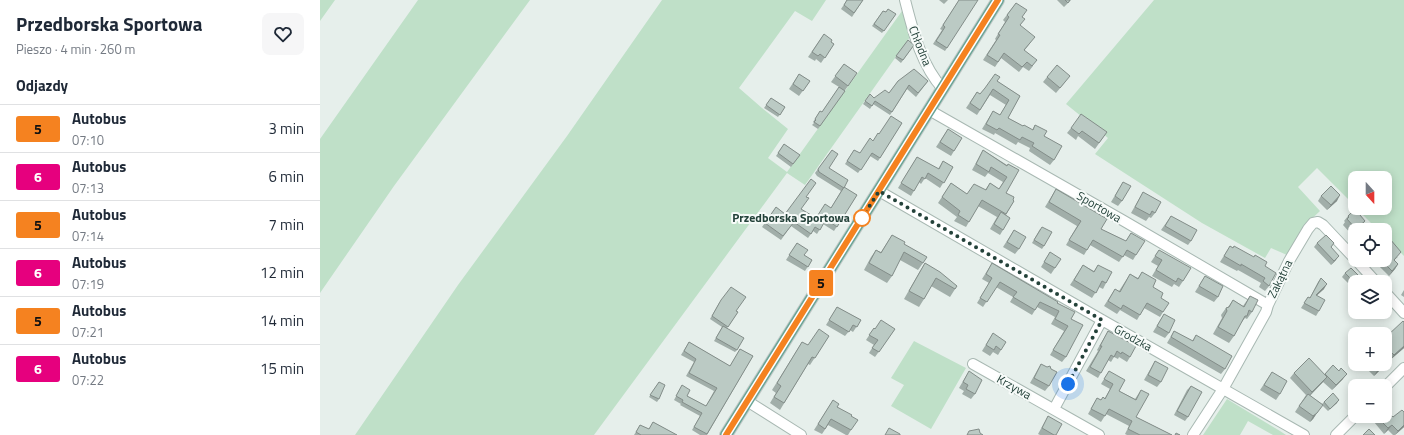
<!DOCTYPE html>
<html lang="pl">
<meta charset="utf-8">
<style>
:root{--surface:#fff;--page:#f6f6f7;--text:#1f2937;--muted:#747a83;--line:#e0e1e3}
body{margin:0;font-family:"Titillium Web",sans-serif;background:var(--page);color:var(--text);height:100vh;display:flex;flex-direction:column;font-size:15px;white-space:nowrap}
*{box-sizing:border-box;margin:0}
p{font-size:13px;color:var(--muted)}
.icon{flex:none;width:22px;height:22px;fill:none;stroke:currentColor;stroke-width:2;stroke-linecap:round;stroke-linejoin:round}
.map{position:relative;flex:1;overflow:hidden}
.side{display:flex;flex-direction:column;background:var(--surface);width:320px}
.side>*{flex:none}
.badge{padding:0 8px;border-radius:3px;font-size:14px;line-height:26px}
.needle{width:26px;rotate:159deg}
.tools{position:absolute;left:1028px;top:171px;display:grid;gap:8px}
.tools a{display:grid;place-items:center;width:44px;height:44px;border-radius:8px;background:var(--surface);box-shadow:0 2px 10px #0003;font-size:20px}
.you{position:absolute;width:20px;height:20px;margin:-10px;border:3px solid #fff;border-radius:50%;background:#1a73e8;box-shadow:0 0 0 6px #1a73e833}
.map>.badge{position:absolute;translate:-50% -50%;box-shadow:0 0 0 2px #fff}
h2{padding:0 16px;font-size:15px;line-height:36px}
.round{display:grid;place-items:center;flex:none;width:42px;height:42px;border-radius:8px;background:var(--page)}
.head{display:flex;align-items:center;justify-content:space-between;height:68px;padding:0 16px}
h1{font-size:19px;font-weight:700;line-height:30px}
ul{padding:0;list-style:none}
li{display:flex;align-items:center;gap:12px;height:48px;padding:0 16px;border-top:1px solid var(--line)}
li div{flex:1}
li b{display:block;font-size:15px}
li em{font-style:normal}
li .badge{min-width:44px;font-weight:700;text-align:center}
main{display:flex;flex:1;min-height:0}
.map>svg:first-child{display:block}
</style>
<main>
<section class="side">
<div class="head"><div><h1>Przedborska Sportowa</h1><p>Pieszo · 4 min · 260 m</p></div><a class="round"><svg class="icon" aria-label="heart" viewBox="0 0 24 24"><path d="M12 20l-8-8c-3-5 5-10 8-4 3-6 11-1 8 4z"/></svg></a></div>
<h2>Odjazdy</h2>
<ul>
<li><span class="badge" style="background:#f58220;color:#111">5</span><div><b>Autobus</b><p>07:10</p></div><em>3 min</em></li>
<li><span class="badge" style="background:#e6007e;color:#fff">6</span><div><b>Autobus</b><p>07:13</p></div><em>6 min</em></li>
<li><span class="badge" style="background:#f58220;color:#111">5</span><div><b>Autobus</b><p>07:14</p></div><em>7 min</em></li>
<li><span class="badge" style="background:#e6007e;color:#fff">6</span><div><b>Autobus</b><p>07:19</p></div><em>12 min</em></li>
<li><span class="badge" style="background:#f58220;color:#111">5</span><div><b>Autobus</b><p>07:21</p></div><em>14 min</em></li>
<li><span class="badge" style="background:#e6007e;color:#fff">6</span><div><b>Autobus</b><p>07:22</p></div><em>15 min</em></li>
</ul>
</section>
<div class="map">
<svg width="1084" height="435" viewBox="0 0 1084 435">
<rect width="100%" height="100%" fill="#e6efeb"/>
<path fill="#bfe0c8" d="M0,0H15L0,21Z
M98,0H210L74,186L0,293V139Z
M342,0H506L492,21L475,11L419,88L442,108L468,129L448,158L467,172L582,11L590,37L485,185L467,173L274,435H35L138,285L247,136Z
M834,0H1084V256L1065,237V230H1058L1036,208H1065V178H1035V206L997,168L978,187L1000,211L983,227L967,255L951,248L945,258L882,223L775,154L788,138L746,104Z
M594,341L646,368L611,429L571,406L584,385L571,378Z
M907,399L960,431L966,435H953L928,421L920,435H883Z"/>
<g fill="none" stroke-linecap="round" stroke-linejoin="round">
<g stroke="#a8b8b2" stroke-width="12">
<path id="street" d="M585,0C593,31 601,65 623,89
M609,110L804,221L948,305
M559,191L782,320L984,435
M1036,260L1056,282
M1065,292L1084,313
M653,364L779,435
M1065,387L1084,368
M427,401L481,435
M734,409L782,320
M873,435L903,389L946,312L948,305L969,261L988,229L993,223L998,222L1003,225L1035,259
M1016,435L1035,416"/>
</g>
<g stroke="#c2cac8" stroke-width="14">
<path id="primary" d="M406,435L678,0"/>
</g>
<use href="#street" stroke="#fff" stroke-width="10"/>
<use href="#primary" stroke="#6aa596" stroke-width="12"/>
</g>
<path fill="#a1aea9" d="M527,0H543L532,17L521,9Z
M619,0H628L624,4Z
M639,0L627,48L625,51L613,44L622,30L620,29Z
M737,0H751L744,7Z
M696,3L702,17L700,25L711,42L704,51L713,66L709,71L703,67L699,72L681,58L675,67L663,60L676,40L675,39L685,22L683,20Z
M563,11L566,12L576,14L562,33L552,26Z
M504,34L511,42L514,44L501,63L496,59L495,61L488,57Z
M588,40L594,45L581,63L575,58Z
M524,64L537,73L498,129L492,125L494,123L493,122L500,111L502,112L519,87L511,82Z
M479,74L490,81L479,96L469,89Z
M727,77L746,81L736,93L723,82Z
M578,81H608L596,97L587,89L570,115L553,104L550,109L543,104L550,94L554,98L569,93Z
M677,81L700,96L688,118L703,126L712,130L715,125L724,136L734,160L730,165L709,151L710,148L698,142L696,145L675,133L674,135L662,129L673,111L680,115L686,105L670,95L657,115L646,108L657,92L660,94Z
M451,98L465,107L458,117L444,108Z
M582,123L558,161L550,156L538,173L525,164L534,150L540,153L553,141L559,134Z
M751,128L787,132L775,149L758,136L756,140L747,133Z
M628,129L634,151L631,156L616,147Z
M464,144L480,155L471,167L456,156Z
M512,150L509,168L524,188L537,195L514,231L503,224L497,234L493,231L488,238L471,226L461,240L442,227L456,207L465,214L486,197L481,209L496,218L511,208L521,191L497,176L495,173Z
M663,150L687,165L686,193L694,201L686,215L683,230L680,235L670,229L677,217L658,206L646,227L634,221L637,217L618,203L631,183L647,194L665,190L670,183L679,189L683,182L668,173L665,177L652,170Z
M597,157L618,169L623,161L633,167L620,188L605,178L601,184L599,182L591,196L578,188Z
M803,182L802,201L798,206L791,202Z
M736,189L781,229L806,241L811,233L816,255L813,260L804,255L799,262L770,245L764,255L746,245L757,226L725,207Z
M823,192L835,213L831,218L829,217L826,221L811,213Z
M1001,196L1017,201L1007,210L998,201Z
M851,216L871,241L868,245L841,230Z
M1028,216L1045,221L1041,226L1037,230H1035V232L1032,235L1023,225L1025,222L1024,221Z
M720,229L724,246L722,249L712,243Z
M694,230L699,249L695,254L683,247Z
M572,235L584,244L603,263L598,270L580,260L572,276L567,283L544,270L551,257L556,250L561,252Z
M477,243L484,255L492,260L485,271L466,260Z
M997,243H1014L1011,247L1016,260L1011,265L994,247Z
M910,246L945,266L949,286L945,291L939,287L941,283L918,270L917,271L900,262Z
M839,250L863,281L859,287L854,284L852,287L832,276L838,266L831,262Z
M730,252L735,268L731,274L721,267Z
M1078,257L1074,260L1078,264L1075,269L1069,276L1054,261L1055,260H1065Z
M605,263L637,286L630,297L611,286L604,299L599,307L584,299L600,271Z
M672,263L737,303L751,319L746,357L742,362L730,355L744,331L731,324L735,317L717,307L712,315L690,302L693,297L676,287L663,307L657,303L669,283L662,279Z
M763,265L774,271L778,265L786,283L783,289L779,287L772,298L750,285Z
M822,272L833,287L841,298L843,312L840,317L824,308L817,320L800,310L797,314L784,306L795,289L799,291L810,274L818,278Z
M1025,273L1035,282V290L1022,277Z
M885,276L898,297L894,302L875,292Z
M1001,278L1004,289L997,295L999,311L996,316L981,308L988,297L990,298L998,282Z
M1084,290V297L1081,295Z
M930,296L932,312L927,319L925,318L921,323L914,336L909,343L893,334L902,318L901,315L906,308L908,307L913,300L923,306Z
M399,303L418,312L407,328L417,350L415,352L394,341L402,327L390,319Z
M517,307L541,320L533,332L530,330L525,336L506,325Z
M844,314L849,333L845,338L833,332Z
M1084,322V348L1070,360L1065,355V334L1067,336Z
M554,328L555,329H575L555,357L549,353L554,345L546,340Z
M788,331L810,357L807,362L799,357L798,359L794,357L791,362L788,360L778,378L766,371L778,351L777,350Z
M854,331L872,341L876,335L905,369L901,374L847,343Z
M673,333L681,350L678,355L673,352L670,356L662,351Z
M509,336L490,365L488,364L460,410L450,403L456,393L452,390L482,342L488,345Z
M369,342L410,366L420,349L433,356L387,435H380L372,430L380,416L360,405L361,404L354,400L362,385L367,396L386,406L394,391L366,376L374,362L361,355Z
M835,361L841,382L837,387L824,380Z
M721,364L729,386L725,391L710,383L718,369Z
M1042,364H1063L1064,365L1060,370L1054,376Z
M1013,365L1023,379L1012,390L1003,382L990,396L1002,404L1004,402L1017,403L1008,411L1002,405L993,419L990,422L975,412L986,395L970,378L974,373L1004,375Z
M649,371L655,394L651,399L642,394L644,391L639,388Z
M789,371L799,391L815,399L821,390L816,417L852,435H807L805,434L809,426L786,414L781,422L768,414L777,398L781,400L783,397L785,398L790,389L781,384Z
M952,372L960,394L956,400L940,390Z
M339,382V399L337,402L329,397Z
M871,386L868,417L865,421L854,415L867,390Z
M513,400L517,407L531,416V430L528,435H526L508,425L502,434L494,430Z
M728,416L736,435H720L718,434Z
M1058,416L1069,417L1084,427L1075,435H1073L1068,430L1064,434L1054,422Z
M333,422L357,435H314L320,425L329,429Z"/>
<path fill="#838d89" d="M1020,195L1017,201L1007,210L1011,205Z
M1045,221L1041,226L1037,230H1036Z
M1019,256L1016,260L1011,265L1014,261Z
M1078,264L1075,269L1069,276L1072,271Z
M1007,284L1004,289L993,299L996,295Z
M1084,346V348L1070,360L1074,355Z
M1064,365L1060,370L1054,376L1057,371Z
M1027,374L1023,379L1012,390L1016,385Z
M1007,377L1003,382L988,397L992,392Z
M1019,400L1017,403L1008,411Z
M997,413L993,419L990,422L993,416Z
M1072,425L1068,430L1064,434L1068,428Z
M1084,425V427L1075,435L1078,431Z"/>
<path fill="#bbcac4" stroke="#838d89" d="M527,0H543L534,13L524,5Z
M639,0H658L627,48L616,41L625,27L623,25Z
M745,0H750L748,3Z
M696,3L707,10L702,17L705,19L700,25L715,37L704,50L717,60L712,66L707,62L702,67L684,53L678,62L667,55L680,35L678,34L689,17L687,15Z
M568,9L576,14L564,31L554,24L563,11L566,12Z
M504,34L512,40L511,42L514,44L505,58L500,54L498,56L492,52Z
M588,40L594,45L583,60L576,56Z
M524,64L537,73L528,86L515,76Z
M737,65L750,76L740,88L727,77Z
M594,69L608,81L598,93L589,85L572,112L555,101L552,106L545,101L550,94L554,98L565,90L569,93L578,81Z
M479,74L490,81L483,91L473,84Z
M675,74L680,77L677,81L700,96L688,118L703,126L704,125L713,130L715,125L727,131L724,136L742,146L734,160L712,146L714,143L702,137L700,140L679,128L677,130L666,124L673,111L680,115L689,100L673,89L660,110L650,103L657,92L660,94L665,88Z
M519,87L525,91L500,126L494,122L496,120L495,119L500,111L502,112Z
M451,98L465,107L460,115L446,105Z
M761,114L787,132L779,143L762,131L759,134L751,128Z
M571,116L582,123L560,158L552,153L541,170L527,161L534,150L540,153L550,138L553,141L558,133L559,134Z
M628,129L642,138L634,151L620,142Z
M464,144L480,155L473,164L458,153Z
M512,150L518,154L509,168L528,180L524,188L499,172L498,169Z
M663,150L687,166L688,164L699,170L686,193L694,197L693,200L694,201L686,214L662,200L649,222L638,215L640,211L622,197L631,183L647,194L654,184L666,190L670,183L679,189L687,177L671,167L669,172L656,164Z
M597,157L619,169L623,161L633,167L624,183L608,173L605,179L602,177L594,191L581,183Z
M491,179L496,183L486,197L489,198L481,209L496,218L505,204L511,208L524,187L537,195L517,227L506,219L500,230L495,227L491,234L474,222L463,236L445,223L456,207L465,214Z
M803,182L811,186L802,201L795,196Z
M1011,186L1020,195L1011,205L1001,196Z
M736,189L787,219L781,229L806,241L811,233L825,241L816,255L807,250L803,257L773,240L767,250L749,240L761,221L729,202Z
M823,192L841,202L835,213L832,211L830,215L815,207Z
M1035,209L1045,221L1036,229L1027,219L1029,217L1028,216Z
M681,212L690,218L683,230L674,224Z
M851,216L877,230L871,241L845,226Z
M722,227L732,232L724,246L714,240Z
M694,230L706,237L699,249L687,242Z
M572,235L585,242L584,244L607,257L603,263L584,252L572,276L549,263L556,250L561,253Z
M1006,235L1014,243L1011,247L1019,256L1014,261L997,243Z
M1070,239L1081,252L1074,260L1078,264L1072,271L1061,260H1065V244Z
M477,243L488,250L484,255L492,260L488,267L469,255Z
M910,246L913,248L914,246L934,257L935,255L947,262L945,266L956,273L949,286L943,281L945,278L921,264V266L904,256Z
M839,250L871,268L863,281L858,278L856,282L836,270L842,260L835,256Z
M730,252L741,259L735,268L724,262Z
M605,263L620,272L637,286L635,289L616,278L604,299L589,291Z
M672,263L738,302L737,303L755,312L751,319L763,325L746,357L733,350L748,326L735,319L739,311L720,302L715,310L693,297L697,292L680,282L667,302L660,298L672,278L666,274Z
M763,265L774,272L778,265L792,272L786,283L782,281L776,293L754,280Z
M1031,268L1045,282H1035V283L1025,273Z
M822,272L836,280L833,287L843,293L841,298L849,303L843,312L827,303L820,315L803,305L801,309L788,301L795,289L800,292L810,274L818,279Z
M885,276L903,286L898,297L879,286Z
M1001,278L1007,284L996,295L1005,300L999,311L984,303L988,297L990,298Z
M411,287L426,297L416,311L418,312L408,327L392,316L401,300Z
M930,296L938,300L932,312L929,310L927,316H925L914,336L898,327L907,311L906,308L909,307L913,300L924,307Z
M517,307L541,320L537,327L533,325L529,332L509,320Z
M844,314L855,320L849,333L837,326Z
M561,320L575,329L559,352L552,348L558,340L549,335L554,328L555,329Z
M1083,321L1084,322V346L1074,355L1065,346V334L1067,336Z
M403,326L424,338L417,350L396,338Z
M499,329L509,336L495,358L492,357L464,403L454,397L461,386L457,383L482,342L488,345Z
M788,331L816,346L810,357L802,352L801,354L797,351L794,357L791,355L781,373L770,367L782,346H780Z
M854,331L873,341L876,335L912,356L905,369L851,337Z
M1062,331L1065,334H1059Z
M673,333L686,342L681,350L676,346L674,350L666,345Z
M369,342L410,366L420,349L433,356L387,434L374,427L382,413L362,402L363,400L356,396L362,385L370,390L367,396L386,406L397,388L369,373L376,359L364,351Z
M989,358L1007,377L992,392L974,373Z
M835,361L848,368L841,382L828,375Z
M721,364L727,367L730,366L731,369L737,372L729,386L714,378Z
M1051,364H1063L1064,365L1057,371Z
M1013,365L1019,371L1021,368L1027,374L1016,385L1005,374Z
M649,371L662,380L655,394L646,389L648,385L643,382Z
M789,371L805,380L799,391L816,400L821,390L829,394L816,417L852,435H820L808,429L812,421L789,409L785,416L771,409L777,398L781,400L783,397L785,399L793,384L784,379Z
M952,372L967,381L960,394L944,385Z
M339,382L345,385L339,399L330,395Z
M871,386L882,392L868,417L857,411Z
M1013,393L1019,400L1010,409L1004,402Z
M988,394L1003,405L997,413L993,416L979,406Z
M513,400L519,404L517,407L532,415L531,416L538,420L531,430L511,419L505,429L498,424Z
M1082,410L1084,412V425L1078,431L1072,425L1068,428L1057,417L1065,416V411L1069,417L1071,415L1073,417Z
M728,416L742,424L736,435H734L722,428Z
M333,422L357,435H321L316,432L320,425L329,429Z
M569,428L580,434V435H565Z
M659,429L660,433L663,435H647L649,431Z
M1049,429L1055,435H1043Z
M856,433L860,435H855Z"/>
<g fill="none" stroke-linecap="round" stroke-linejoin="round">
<g stroke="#fff" stroke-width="9">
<path id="line" d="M406,435L678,0"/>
</g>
<use href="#line" stroke="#f58220" stroke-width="6"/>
<path stroke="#24423a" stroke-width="4" stroke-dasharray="0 7.2" d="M542,218L559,191L782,320L748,384"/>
</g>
<circle fill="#fff" stroke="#f58220" stroke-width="2" cx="542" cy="218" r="8"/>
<g text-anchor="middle" stroke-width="4" stroke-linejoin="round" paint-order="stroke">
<g font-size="12" fill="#24423a" stroke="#f7fbf9">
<text transform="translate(600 46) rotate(68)" y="4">Chłodna</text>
<text transform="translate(779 207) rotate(30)" y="4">Sportowa</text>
<text transform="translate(960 279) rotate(-64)" y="4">Zakątna</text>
<text transform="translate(813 338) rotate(29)" y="4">Grodzka</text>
<text transform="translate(694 387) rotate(29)" y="4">Krzywa</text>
</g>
<g font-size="12" font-weight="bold" fill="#24423a" stroke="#f7fbf9" text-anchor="end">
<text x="530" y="222">Przedborska Sportowa</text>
</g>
</g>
</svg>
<div class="tools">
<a><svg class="needle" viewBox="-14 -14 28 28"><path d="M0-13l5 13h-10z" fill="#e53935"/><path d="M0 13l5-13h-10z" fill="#747a83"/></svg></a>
<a><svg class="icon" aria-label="locate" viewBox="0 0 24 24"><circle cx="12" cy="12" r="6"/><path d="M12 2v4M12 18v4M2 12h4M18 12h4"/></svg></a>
<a><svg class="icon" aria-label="layers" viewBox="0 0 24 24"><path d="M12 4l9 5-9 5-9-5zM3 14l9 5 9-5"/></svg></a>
<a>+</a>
<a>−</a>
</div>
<div class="you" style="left:748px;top:384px"></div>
<b class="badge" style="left:501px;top:283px;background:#f58220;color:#111">5</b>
</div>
</main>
